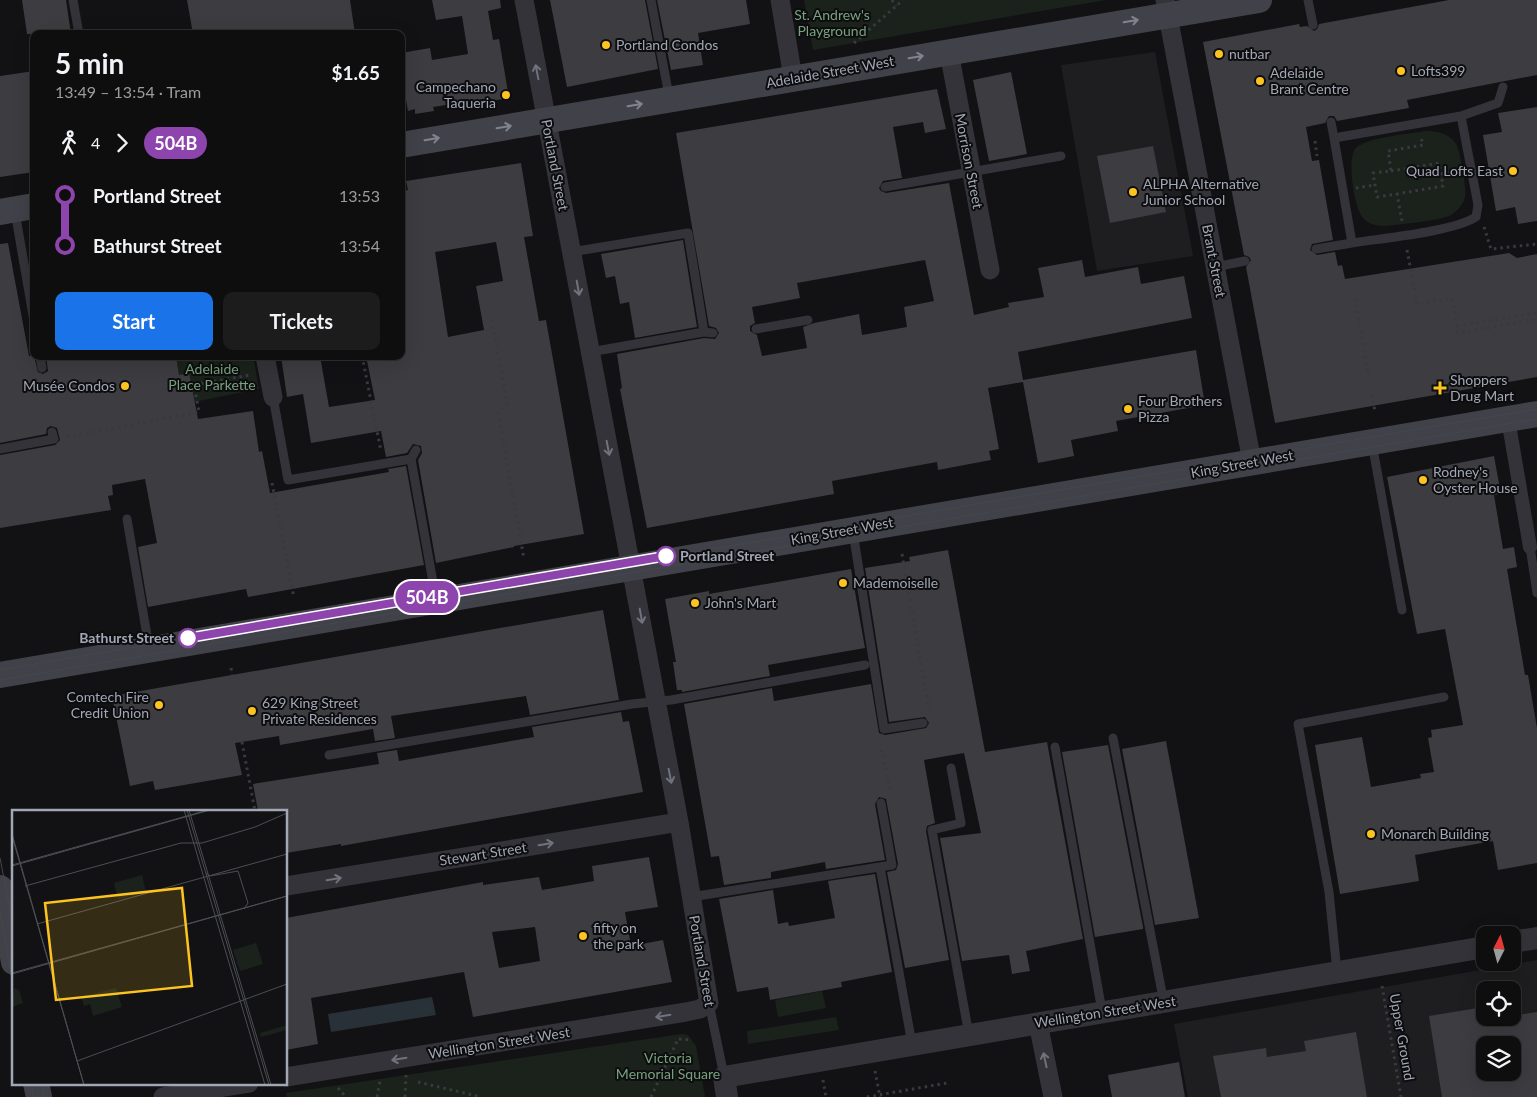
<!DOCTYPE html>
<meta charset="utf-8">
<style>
:root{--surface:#0e0e0f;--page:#1c1c1d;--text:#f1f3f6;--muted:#9b9c9e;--line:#2e2e2f;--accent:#1a73e8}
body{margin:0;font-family:Lato,sans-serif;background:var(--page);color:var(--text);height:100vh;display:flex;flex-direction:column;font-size:19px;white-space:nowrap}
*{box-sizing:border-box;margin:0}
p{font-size:16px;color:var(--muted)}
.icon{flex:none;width:28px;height:28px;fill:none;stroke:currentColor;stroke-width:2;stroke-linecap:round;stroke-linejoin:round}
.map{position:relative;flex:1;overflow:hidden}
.panel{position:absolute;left:30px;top:30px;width:375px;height:330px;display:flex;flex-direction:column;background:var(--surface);border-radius:10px;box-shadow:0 5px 20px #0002,0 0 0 1px var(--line)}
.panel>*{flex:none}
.badge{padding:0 10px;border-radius:16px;font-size:18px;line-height:32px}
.needle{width:32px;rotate:6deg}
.buttons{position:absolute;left:1476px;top:926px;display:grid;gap:10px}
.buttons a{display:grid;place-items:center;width:45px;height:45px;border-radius:10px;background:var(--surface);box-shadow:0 5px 20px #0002,0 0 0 1px var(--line);font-size:25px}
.map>.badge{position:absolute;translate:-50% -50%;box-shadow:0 0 0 2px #fff}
.legs{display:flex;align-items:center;gap:8px;height:55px;padding:0 25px;font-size:16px}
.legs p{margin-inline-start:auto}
.summary{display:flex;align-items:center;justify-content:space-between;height:85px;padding:0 25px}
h1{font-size:28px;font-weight:700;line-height:38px}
.action{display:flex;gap:10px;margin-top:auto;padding:10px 25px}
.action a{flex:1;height:58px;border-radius:10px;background:var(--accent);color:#fff;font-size:20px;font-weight:700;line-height:58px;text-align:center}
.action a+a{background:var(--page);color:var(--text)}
ul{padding:0 25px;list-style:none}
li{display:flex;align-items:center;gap:18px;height:50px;font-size:19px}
li i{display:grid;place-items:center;width:8px;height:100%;margin:0 6px;background:currentColor}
li i::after{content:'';width:12px;height:12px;margin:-6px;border:4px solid;border-radius:50%;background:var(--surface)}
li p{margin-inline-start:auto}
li:first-child i{background:linear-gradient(#0000 50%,currentColor 0)}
li:last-child i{background:linear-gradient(currentColor 50%,#0000 0)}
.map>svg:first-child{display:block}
</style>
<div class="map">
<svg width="1537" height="1097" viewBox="0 0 1537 1097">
<rect width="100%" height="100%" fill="#121214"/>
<path fill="#1e1e21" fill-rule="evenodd" d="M1155,52L1193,256L1097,271L1061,65Z
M1537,960V1097H1188L1174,1024ZM1485,990H1512V1018H1485ZM1485,1045H1512V1072H1485Z"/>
<path fill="#1a221b" d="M804,0H1106L813,50Z
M1425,131C1437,131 1449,133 1456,144C1460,150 1467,190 1465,197C1463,205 1457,211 1451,215C1441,221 1399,224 1386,226C1378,226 1370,225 1364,219C1354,210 1347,160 1355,149C1365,137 1410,134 1425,131Z
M176,356H253L259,389L194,402L179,375Z
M822,991L826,1008L778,1017L775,1000Z
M836,1017L839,1030L748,1044L747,1031Z
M681,1034L688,1035L696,1046L705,1097H287L286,1093Z"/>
<path fill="#283038" d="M432,997L436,1015L331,1032L328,1014Z"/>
<path fill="#3c3c41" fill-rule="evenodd" d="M22,0H66L71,34H27Z
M187,0H350L355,34H193Z
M432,0H500L501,8L488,11L493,40L499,39L509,98L491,101V98L433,107L434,111L415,114V109L408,111L401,72V53L430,48L432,60L468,54L462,16L436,20Z
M550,0H645L658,69L567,87Z
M657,0H746L750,24L698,33L703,65L671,70Z
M1449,0H1537V75L1407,100L1409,108L1337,121L1334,116H1329L1325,123L1306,127L1312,161L1319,160L1333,240L1312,244L1310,250L1317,255L1335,252L1338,266L1342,265L1345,279L1509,253L1517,258L1537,254V377L1275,423L1246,267L1251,260L1249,257L1244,255L1203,42L1299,24L1300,27L1307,26L1314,31L1317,29L1319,24Z
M34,71V172L0,177V76Z
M1011,72L1027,154L989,161L973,80Z
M937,89L946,129L925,133L923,122L893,127L902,178L883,181L879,188L881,191L886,193L949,183L974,315L1009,307L1008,303L1044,297L1038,268L1082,260L1085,277L1138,267L1141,284L1184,276L1192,318L1018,352L1023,380L1196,350L1205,405L1116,421L1118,431L1071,440L1074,456L1038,463L1023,382L988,388L999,449L989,451L991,460L938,470L937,462L832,481L834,494L647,528L620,389L622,388L617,354L704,338L715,339L719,333L716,328L709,326L676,133ZM925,260L934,301L904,307L907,327L862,335L859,314L814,323L803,327L807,348L762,356L757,335L750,331V326L755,323L752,307L800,298L797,283Z
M1537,107V221L1518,224L1515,207L1496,211L1483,135L1502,132L1498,113Z
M1153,146L1166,212L1110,223L1097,156Z
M521,163L533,236L524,237L539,321L546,320L584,534L514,546V547L436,563L418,460L422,453L421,446L413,444L407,453L386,457L381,431L311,443L303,394L287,397L281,356H320L329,407L375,400L366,356H401V191L408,190L406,181ZM496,242L503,281L476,286L484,330L448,337L435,252Z
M683,240L697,327L635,338L629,302L620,304L615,276L606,278L601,254Z
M8,243L29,356H34L38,372L43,374L48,371L46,356H176L179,375L189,373L198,419L253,411L259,452L262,451L270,493L389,472L388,469L406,466L424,565L248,597L246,589L148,607L138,547L157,543L145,479L112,485L113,495L108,496L111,510L0,528V455L55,445L60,440L57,428L51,426L47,428L46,434L0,443V244Z
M1494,456L1501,494L1494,495L1503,549L1514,547L1517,567L1507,569L1525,675H1528L1537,728V863L1498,870L1493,841L1415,855L1419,881L1340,894L1315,745L1362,737L1371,787L1421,778L1420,774L1434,772L1428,738L1432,737L1431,730L1463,725L1445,629L1417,634L1387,477Z
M948,550L985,752L1047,742L1083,939L1026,951L1030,971L1012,974L1009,955L962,961L940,838L981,833L964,753L924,760L935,823L927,826L926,831L949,960L905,968L887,872L896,870L898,864L886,799L879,797L875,804L885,860L826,869L825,862L771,872V878L724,885L719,856L711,857L684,704L772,688L774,701L871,684L879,733L885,735L926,728L929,723L925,717L889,722L865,568L910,561L909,557Z
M851,569L865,648L768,665L770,676L682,692V690H677L673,662H676L665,599L709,591V594Z
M603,610L619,700L530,715L526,696L391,716L395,738L375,741L373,729L280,745L279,736L235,743L242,775L155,790L153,781L130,786L112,696Z
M621,712L623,722L629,721L643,792L341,846V844L286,853V811H258L253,784L379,764L377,753L397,750L399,761L534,737L532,727Z
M1166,741L1199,918L1155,925L1122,749Z
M1108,745L1143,927V929L1095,937L1062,752Z
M649,857L658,907L625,912L631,946L663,940L672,982L473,1017L464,972L311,998L318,1044L286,1050V918L483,882V885L539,877L542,890L594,881L592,866ZM535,927L540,961L499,968L492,932Z
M875,874L892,972L841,982L842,987L770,1000L768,987L737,992L719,899L773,890L778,924L788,922L789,926L835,918L828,881Z
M1484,1007L1487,1020L1537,1012V1097H1442L1429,1016ZM1485,1045H1512V1072H1485Z
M1356,1032L1367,1097H1221L1213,1056L1266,1048L1267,1057L1306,1051L1304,1041Z
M1179,1062L1185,1097H1112L1108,1075Z"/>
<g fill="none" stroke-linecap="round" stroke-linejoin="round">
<path stroke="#393a40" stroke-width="3" stroke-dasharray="2.5 4" stroke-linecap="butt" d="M892,0L896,6
M854,43L903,0
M1315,141L1317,156
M1391,171L1439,163L1443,186L1397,194
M1441,174L1458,171
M1356,188L1375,185
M1402,221L1397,194L1377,197L1373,173L1391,171L1388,151L1423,145L1421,137
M1484,227L1491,249L1537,244
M1407,250L1417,304L1452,298L1458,333L1537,319
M1355,298L1369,380
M492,320L507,404L498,412L524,559
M1457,326L1537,313
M362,356L381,451
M1372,394L1375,412
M67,437L199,412L194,385L250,375
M272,483L294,598
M902,554L929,711
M231,668L232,675
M242,742L255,811
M880,743L891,793
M1382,986L1401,1097
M875,1071L880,1097
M823,1080L826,1097
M418,1082L481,1097
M338,1088L346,1097
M377,1097L380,1081
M405,1097L406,1075
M651,1097L678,1039L691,1040
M867,1097L947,1083"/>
<path stroke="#333339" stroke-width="9" d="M73,0L79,34
M651,0L669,96
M1308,0L1313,25
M1331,122L1334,138L1461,116L1498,103L1503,87
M1334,138L1352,243C1383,238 1452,232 1476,217L1478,205L1461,116
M885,187L1061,156
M15,212L34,321
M1316,249L1352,243
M571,252L688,233L704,332
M1215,267L1245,261
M756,329L808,320
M590,352L704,332L713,333
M40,356L42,368
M273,397L288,480L411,459
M1372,443L1402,610
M0,449L54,439L52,432
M411,459L436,599
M411,459L416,450
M127,519L149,647
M853,532L884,729L923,723
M1530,547L1537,593
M1113,738L1164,1003
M1055,747L1102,1011
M329,755L632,704L671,700L865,665
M951,768L961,823L932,830L969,1035
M880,867L912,1044
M691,897L892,865L881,803
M1337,972L1329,892L1298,724L1444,697
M709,1003L724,1076"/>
<path stroke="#333339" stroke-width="14" d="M1508,419L1530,547"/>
<path stroke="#333339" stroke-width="19" d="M780,0L793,78
M1165,0L1252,462
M949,52L990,270
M265,356L273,397
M286,886L679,822
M1038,1023L1053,1097
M286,1077L686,1012L700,1009L709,1003L679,822L524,0
M163,1097L249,1083"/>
<path stroke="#333339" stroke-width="22" d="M1512,942L1537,938
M727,1097L724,1077L1485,947"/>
<path stroke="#414249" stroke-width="26" d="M401,145L1259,0
M0,212L34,206
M0,675L1537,414
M0,888L14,962
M36,1083L39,1097"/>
<path stroke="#46474e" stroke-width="1" d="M0,670L1537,409
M0,680L1537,419
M0,858L14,931
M0,913L14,989
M31,1083L33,1097
M42,1083L44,1097"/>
</g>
<defs><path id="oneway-shaft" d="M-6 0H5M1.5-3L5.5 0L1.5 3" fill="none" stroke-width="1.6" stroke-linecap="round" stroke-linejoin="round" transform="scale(1.25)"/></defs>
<g stroke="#80848f">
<use href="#oneway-shaft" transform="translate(1131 21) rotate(-10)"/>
<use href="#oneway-shaft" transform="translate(916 57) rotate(-10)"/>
<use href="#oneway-shaft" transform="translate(635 105) rotate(-9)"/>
<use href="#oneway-shaft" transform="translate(504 127) rotate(-9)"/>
<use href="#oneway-shaft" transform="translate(432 139) rotate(-9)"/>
</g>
<g stroke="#70737d">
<use href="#oneway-shaft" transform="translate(537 72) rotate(-101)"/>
<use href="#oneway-shaft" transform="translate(578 288) rotate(80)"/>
<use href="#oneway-shaft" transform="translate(608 448) rotate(79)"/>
<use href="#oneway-shaft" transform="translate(641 616) rotate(80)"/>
<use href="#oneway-shaft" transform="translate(670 776) rotate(79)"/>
<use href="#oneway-shaft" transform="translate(546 844) rotate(-9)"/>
<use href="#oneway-shaft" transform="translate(334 879) rotate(-9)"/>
<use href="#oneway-shaft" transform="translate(663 1016) rotate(171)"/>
<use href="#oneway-shaft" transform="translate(399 1059) rotate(171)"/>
<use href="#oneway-shaft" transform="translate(1045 1060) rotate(-102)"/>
</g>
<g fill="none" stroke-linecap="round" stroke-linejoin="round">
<g stroke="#fff" stroke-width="11">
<path id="line-1" d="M188,638L666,556"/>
</g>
<use href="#line-1" stroke="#8e44ad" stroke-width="8"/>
</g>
<g fill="#fdc420" stroke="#0d0d0f" stroke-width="2">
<circle cx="606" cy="45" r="5"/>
<circle cx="1219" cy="54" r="5"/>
<circle cx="1401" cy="71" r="5"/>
<circle cx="1260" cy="81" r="5"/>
<circle cx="506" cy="95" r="5"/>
<circle cx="1513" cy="171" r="5"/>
<circle cx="1133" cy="192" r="5"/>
<circle cx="125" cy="386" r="5"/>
<path d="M1437.5 380.5h5v5h5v5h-5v5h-5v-5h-5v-5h5z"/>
<circle cx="1128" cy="409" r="5"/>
<circle cx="1423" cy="480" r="5"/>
<circle cx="843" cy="583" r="5"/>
<circle cx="695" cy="603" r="5"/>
<circle cx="159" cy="705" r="5"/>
<circle cx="252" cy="711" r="5"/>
<circle cx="1371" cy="834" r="5"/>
<circle cx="583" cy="936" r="5"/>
</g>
<g fill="#fff" stroke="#8e44ad" stroke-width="2.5">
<circle cx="666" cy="556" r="9"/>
<circle cx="188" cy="638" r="9"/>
</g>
<g text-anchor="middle" stroke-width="4" stroke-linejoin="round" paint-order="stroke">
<g font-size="14" fill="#78a27e" stroke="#0d0d0f">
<text x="832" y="20">St. Andrew's<tspan x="832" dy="16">Playground</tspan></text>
<text x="212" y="374">Adelaide<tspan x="212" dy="16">Place Parkette</tspan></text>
<text x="668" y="1063">Victoria<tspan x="668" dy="16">Memorial Square</tspan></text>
</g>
<g font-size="14" fill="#a2a7b5" stroke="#0d0d0f" text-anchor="start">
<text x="616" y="50">Portland Condos</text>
<text x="1229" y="59">nutbar</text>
<text x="1411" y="76">Lofts399</text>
<text x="1270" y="78">Adelaide<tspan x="1270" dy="16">Brant Centre</tspan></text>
<text x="496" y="92" text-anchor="end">Campechano<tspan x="496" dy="16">Taqueria</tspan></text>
<text x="1503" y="176" text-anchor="end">Quad Lofts East</text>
<text x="1143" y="189">ALPHA Alternative<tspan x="1143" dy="16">Junior School</tspan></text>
<text x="1450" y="385">Shoppers<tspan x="1450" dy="16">Drug Mart</tspan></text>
<text x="115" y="391" text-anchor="end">Musée Condos</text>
<text x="1138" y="406">Four Brothers<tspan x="1138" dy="16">Pizza</tspan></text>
<text x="1433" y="477">Rodney's<tspan x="1433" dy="16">Oyster House</tspan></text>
<text x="853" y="588">Mademoiselle</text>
<text x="705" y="608">John's Mart</text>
<text x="149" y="702" text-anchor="end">Comtech Fire<tspan x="149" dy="16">Credit Union</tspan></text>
<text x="262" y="708">629 King Street<tspan x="262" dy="16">Private Residences</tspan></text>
<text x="1381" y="839">Monarch Building</text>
<text x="593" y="933">fifty on<tspan x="593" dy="16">the park</tspan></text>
</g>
<g font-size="14" fill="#a2a7b5" stroke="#0d0d0f">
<text transform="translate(830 72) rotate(-10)" y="5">Adelaide Street West</text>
<text transform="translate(969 161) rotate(79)" y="5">Morrison Street</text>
<text transform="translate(555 165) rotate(79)" y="5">Portland Street</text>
<text transform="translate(1214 261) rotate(79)" y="5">Brant Street</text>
<text transform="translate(1242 464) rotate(-10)" y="5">King Street West</text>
<text transform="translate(842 531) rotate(-10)" y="5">King Street West</text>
<text transform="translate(483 854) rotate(-9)" y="5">Stewart Street</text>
<text transform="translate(702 961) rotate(80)" y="5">Portland Street</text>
<text transform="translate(1105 1012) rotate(-9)" y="5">Wellington Street West</text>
<text transform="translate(1402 1037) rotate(80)" y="5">Upper Ground</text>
<text transform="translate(499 1043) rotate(-9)" y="5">Wellington Street West</text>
</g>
<g font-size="14" font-weight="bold" fill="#a2a7b5" stroke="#0d0d0f" text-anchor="start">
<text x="680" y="561">Portland Street</text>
<text x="174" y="643" text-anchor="end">Bathurst Street</text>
</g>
</g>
<g transform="translate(12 810)">
<rect width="275" height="275" fill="#121214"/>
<path d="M130,65L134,82L106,89L102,73ZM244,133L251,154L228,161L221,140ZM2,178L7,180L11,193L0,197ZM104,178L110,197L81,206L78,194L72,196L69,187ZM275,215V220L249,227L248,223Z" fill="#1a221b"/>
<path fill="none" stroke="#4c4e54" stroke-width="1" d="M172,0L253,275M175,0L257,275M177,0L259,275M0,24L72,275M0,26L72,275M0,55L196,0M0,56L198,0M194,63L198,66L226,61L236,93L232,99M13,76L169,33H190L243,17L275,3M25,114L275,44M0,163L275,86M0,164L275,86M65,251L275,174"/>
<path fill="#fdc420" fill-opacity="0.15" stroke="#fdc420" stroke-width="2.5" d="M170,78L180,176L44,190L33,93Z"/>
<rect width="275" height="275" fill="none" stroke="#a2a7b5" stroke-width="2.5"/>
</g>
</svg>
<div class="buttons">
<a><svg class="needle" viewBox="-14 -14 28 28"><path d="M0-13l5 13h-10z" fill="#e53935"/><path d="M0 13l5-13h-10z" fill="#9b9c9e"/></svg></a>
<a><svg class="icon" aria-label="locate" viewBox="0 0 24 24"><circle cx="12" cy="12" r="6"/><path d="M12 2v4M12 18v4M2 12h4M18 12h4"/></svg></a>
<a><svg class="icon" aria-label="layers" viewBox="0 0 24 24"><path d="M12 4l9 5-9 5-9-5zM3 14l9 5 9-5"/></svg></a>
</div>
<b class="badge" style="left:427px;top:597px;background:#8e44ad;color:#fff">504B</b>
<section class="panel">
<div class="summary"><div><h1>5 min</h1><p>13:49 – 13:54 · Tram</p></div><b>$1.65</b></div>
<div class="legs"><svg class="icon" aria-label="walk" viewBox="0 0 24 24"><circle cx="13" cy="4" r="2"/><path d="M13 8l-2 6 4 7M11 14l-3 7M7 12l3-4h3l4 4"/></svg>4<svg class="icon" aria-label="forward" viewBox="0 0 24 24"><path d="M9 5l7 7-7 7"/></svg><b class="badge" style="background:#8e44ad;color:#fff">504B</b></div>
<ul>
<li><i style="color:#8e44ad"></i><b>Portland Street</b><p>13:53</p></li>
<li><i style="color:#8e44ad"></i><b>Bathurst Street</b><p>13:54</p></li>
</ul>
<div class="action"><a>Start</a><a>Tickets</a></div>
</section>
</div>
